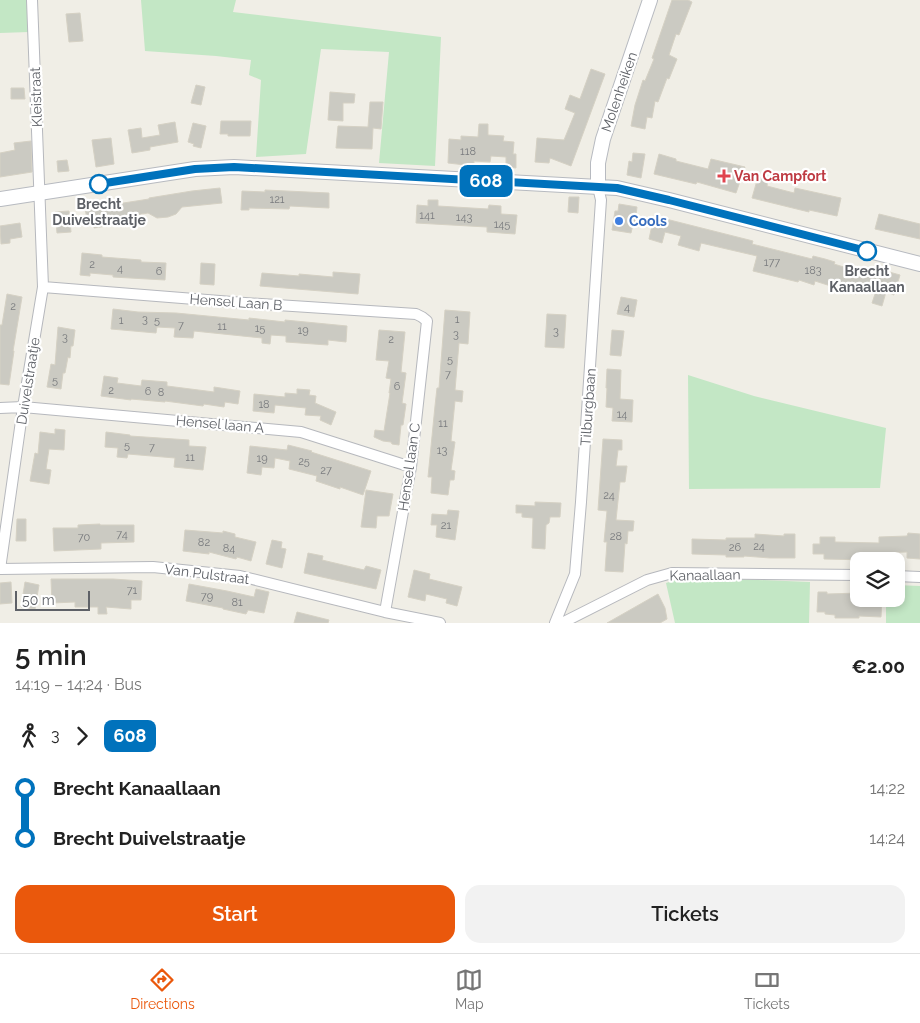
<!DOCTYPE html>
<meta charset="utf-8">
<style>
:root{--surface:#fff;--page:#f2f2f2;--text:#222;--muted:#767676;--line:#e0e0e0;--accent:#ea580c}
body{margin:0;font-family:Raleway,sans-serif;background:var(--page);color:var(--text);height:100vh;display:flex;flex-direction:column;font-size:19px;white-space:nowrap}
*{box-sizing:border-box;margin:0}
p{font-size:16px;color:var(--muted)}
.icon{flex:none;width:28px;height:28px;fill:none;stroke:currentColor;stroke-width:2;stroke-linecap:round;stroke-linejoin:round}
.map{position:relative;height:623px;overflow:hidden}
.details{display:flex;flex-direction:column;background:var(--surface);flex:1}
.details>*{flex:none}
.badge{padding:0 10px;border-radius:8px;font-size:18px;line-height:32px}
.buttons{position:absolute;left:850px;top:552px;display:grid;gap:10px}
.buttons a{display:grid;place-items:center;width:55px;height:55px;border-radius:10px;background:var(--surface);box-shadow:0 2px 8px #0003;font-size:25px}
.scale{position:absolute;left:15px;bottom:12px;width:75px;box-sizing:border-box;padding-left:5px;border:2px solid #5e6167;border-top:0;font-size:14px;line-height:18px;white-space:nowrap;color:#5e6167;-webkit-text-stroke:4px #fff;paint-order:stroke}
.map>.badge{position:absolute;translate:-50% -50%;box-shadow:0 0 0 2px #fff}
.legs{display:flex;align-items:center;gap:8px;height:55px;padding:0 15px;font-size:16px}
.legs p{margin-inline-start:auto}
.head{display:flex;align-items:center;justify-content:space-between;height:85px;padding:0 15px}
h1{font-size:28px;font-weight:600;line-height:38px}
.button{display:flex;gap:10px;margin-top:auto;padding:10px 15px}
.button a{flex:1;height:58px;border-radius:15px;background:var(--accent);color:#fff;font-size:20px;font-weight:600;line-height:58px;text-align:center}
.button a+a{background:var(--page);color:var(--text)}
ul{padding:0 15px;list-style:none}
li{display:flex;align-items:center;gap:18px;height:50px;font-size:19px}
li i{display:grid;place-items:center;width:8px;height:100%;margin:0 6px;background:currentColor}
li i::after{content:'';width:12px;height:12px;margin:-6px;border:4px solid;border-radius:50%;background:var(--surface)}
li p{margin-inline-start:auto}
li:first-child i{background:linear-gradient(#0000 50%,currentColor 0)}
li:last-child i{background:linear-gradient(currentColor 50%,#0000 0)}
.dock{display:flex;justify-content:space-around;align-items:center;height:70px;border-top:1px solid var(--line);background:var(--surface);font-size:14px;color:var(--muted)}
.dock a{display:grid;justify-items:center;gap:2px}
.dock .current{color:var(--accent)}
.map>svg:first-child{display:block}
</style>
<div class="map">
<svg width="920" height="623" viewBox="0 0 920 623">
<rect width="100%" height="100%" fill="#f0eee6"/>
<path fill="#c3e7c5" d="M0,0H28L29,32L0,33Z
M141,0H236L233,12L441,37L435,166L379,163L389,52L321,49L306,154L256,157L261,80L249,75L251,60L216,56L145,51Z
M688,375L754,396L886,428L880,488L689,489Z
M685,577L810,582L809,623H675L666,583Z
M896,585L920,586V623H886V599H896Z"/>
<path fill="#cbcac2" stroke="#d5d1c4" d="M672,0H688L692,2L679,35L676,34L669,55L677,59L669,79L667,78L658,102L655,101L652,118L647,117L645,129L631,126L635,105L643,80L645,81L654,59L652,58Z
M80,13L83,41L69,42L66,14Z
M591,69L605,74L571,166L550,158L549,163L535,162L537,138L564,140L575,113L565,109L570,95L580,99Z
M196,85L205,87L201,105L191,103Z
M11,88H24L25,99H11Z
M330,92L355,94L354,103H343V121L328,120Z
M370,102H383L381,129L373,128L372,149L336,148L338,126L368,127Z
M221,121H251L250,136H228V134H220Z
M175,122L178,142L150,147V150L132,153L128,130L141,128L142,138L160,135L158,125Z
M193,123L206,126L201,148L193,146L194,144L188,142Z
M479,124H488V135L504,136L503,141L514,142L513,154H516V168L506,167V157L491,156L490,162L474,161V166L448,163L449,139L461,140V136L478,137Z
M111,138L114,164L96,167L92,140Z
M31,141L32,172L0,177V153L15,150L14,143Z
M633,153L645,154L641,178L627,175L629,161L632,162Z
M659,154L676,159V161L708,169L711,159L745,167L736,193L697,182L696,184L654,174Z
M67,160L69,171L58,172L57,161Z
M758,177L768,179L767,186L794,193L795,188L841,198L837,216L809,210V212L752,198Z
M220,188L222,203L182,207L176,214L168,217L157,218L148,213L130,216L131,222L94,228L93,220L87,221L85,207L98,206V207L149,199V198L192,191Z
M265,190L329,193V208L290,206L289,209L249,208V210H241L242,191L265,192Z
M569,197H579L578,213L568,212Z
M428,200H438V206L488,209L489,205L501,206V214L517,215L515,234L487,232V227L416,223L417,205L428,206Z
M619,204L637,207L635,224H633L631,233L612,230L615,211H618Z
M69,211L71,232L57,233L55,212Z
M879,214L920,224V239L875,229Z
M654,216L753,241L752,244L812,259L813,256L825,259L835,262L834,264L879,278L882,270L900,275L894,295L886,292L882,306L872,303L875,294L858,289L856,294L815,281L814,285L799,280L798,282L753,271L757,256L701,243L699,251L678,245L681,236L665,232L662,243L649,239Z
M20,223L22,237L10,239V243L1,244L0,226Z
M82,253L102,255V257L141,260V262L166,263L165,280L113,277V275L90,273V276L80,275Z
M201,263L215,264L214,285L200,284Z
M333,272L360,274L358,294L260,286L262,273L299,276V274L333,277Z
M7,294L22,297L13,351H14L9,385L0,384V325H2Z
M621,297L637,300L634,317L617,314Z
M113,309L138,312L176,313L249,320V318L285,322V320L347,326L346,342L328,340V345L286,342V336L271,335L270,344L262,343V338L194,331L193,338L174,337L175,328L157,327L156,333L111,329Z
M445,310L470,312L468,344L459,343L455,390L463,391L462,402L455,401L451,441L455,442L451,470L455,471L454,480H450L448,495L431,493L432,477H428L435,406L437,388H439Z
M547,314L566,315L564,348L545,347Z
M58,327L75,330L73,346H71L70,358L68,357L65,373H63L61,389L47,387L51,364L55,365Z
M379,330L405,332L401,372L406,373L402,403L406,404L403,425H401L399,445L392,444L391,442L383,441L374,437L375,430L384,431L390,393H389L391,379L386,378L389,361L376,360Z
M612,330L624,331L621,356L610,355Z
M607,369L621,370L620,399L633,400L632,422L612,421L613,408L606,407L607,388H606Z
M104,376L118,378L117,383L141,386L142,380L167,382V386L214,392V387L240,391L238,404L225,402L224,407L204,404L203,406L165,401V402L131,399V400L101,396Z
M297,389L310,390L309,395L316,396L315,403L336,412L331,425L320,420L321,416L305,415L306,408L275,405L274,413L253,411L254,394L285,397V393L297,394Z
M55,429L65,430L64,450L49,449L46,469L51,470L49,484L30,481L35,453L38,454L40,432L55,434Z
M106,432L130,435V436L189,440V446L206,447L203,470L174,467L175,458L128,454L127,458L117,457L118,448L105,447Z
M603,439L622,440V450H618L616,466H627L625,482H620L616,520L634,521L633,531H628L627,544L625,543L623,572L605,571L607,542H604L607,511L598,510Z
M288,445L312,451L311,452L371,471L363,495L340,487V489L316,481L317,476L289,469L290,461L275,458L274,468L262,467L261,475L247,473L250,446L287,450Z
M366,490L393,494L389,516H377L376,528L361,527Z
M535,502L561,503L560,517H550L549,523L546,525L545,549L532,548L533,518L522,517V513H516V505L535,506Z
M448,510L459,511L455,540L436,537L437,525H431L432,514L447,515Z
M17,519H26V541H16Z
M100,524V525H134V542L101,543V549L54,551L53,528H78V525Z
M185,530L223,533V531L235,534V537L256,542L251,561L237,557L236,559L209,552V554L183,551Z
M908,533L920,534V559L907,558V552L867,553V560L824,559V554H813V544H820V537H835V542L879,543V537L907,536Z
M755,534L784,536V534H795V558H770L744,556V557H726V555L692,554V539L726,540V538H755Z
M272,540L282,542L281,548L286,549L282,568L266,564Z
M308,553L323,556L322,560L364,570L366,566L381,570L376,589L304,573Z
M414,570L430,574L429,579L462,587L457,606L446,603L447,599L426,594L425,601L408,597Z
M51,579H113L142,581L141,600H131V609L106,607L107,614H98V607H75V602L52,603Z
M11,582L12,603L0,604V583Z
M25,582L39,585L35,609L21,607Z
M189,584L227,591L254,597L256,589L269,592L264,613L248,610L246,614L223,609V608L186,601Z
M818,592H827V594L859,593V599H882L881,617L859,616V618H835V615L825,614V612H817Z
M658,594L665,608L667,619L660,623H607Z
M297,612L329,620L328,623H294Z"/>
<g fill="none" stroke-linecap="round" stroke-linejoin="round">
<g stroke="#b6b8bd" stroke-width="12">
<path id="street" d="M43,287L245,303L416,314L422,317L427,321L411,467L385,612
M0,408L23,407L301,432L411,467
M0,569L23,407L43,287L32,0
M0,569L153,567L240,576L385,612L440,623
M896,576L920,577
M555,623L575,574L581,502L601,200L598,187
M562,623L647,580L672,573L859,575"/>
</g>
<g stroke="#b7bac0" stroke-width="16">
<path id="secondary" d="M598,187V163L603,139L650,0
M0,199L195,169L234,167L617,188L669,200L920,264"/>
</g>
<use href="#street" stroke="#fff" stroke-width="10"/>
<use href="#secondary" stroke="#fff" stroke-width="14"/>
</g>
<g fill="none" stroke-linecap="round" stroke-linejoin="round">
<g stroke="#fff" stroke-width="11">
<path id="line-1" d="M99,184L195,169L234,167L617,188L669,200L867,251"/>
</g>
<use href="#line-1" stroke="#0072bc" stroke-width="8"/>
</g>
<path fill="#e0444e" stroke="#fff" stroke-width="2" d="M721.5 168.5h5v5h5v5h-5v5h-5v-5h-5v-5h5z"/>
<g fill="#fff" stroke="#0072bc" stroke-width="2.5">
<circle cx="99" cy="184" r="9"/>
<circle cx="867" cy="251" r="9"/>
</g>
<circle fill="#3f7fe0" stroke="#fff" stroke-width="2" cx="619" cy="221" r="5"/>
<g text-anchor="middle" stroke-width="4.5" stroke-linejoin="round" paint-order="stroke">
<g font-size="11" fill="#797b7e">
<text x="468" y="155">118</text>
<text x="277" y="203">121</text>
<text x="427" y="219">141</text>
<text x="464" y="221">143</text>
<text x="502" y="228">145</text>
<text x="772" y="266">177</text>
<text x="92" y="268">2</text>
<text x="120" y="272">4</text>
<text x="813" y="274">183</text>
<text x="159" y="275">6</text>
<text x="13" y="310">2</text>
<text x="627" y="311">4</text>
<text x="145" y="323">3</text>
<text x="457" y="323">1</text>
<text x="121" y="324">1</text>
<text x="157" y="324">5</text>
<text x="181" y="329">7</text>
<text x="222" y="330">11</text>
<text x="260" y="332">15</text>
<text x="303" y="334">19</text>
<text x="556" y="335">3</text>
<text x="456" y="338">3</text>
<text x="65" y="341">3</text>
<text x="391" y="343">2</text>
<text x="450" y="363">5</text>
<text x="448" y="378">7</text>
<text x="55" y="384">5</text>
<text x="397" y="390">6</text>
<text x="111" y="394">2</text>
<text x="148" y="395">6</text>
<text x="161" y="396">8</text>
<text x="264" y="408">18</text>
<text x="622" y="418">14</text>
<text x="443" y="427">11</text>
<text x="127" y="449">5</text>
<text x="152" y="451">7</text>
<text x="442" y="454">13</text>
<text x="190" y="461">11</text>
<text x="262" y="462">19</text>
<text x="304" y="465">25</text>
<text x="326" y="474">27</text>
<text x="609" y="499">24</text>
<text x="446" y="529">21</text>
<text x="122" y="538">74</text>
<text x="616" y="540">28</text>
<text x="84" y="541">70</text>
<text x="204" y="546">82</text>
<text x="759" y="550">24</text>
<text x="735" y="551">26</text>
<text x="229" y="552">84</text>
<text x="132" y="594">71</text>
<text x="207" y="600">79</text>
<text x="237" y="606">81</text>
</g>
<g font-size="14" fill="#5e6167" stroke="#fff">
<text transform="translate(619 92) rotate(-71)" y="5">Molenheiken</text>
<text transform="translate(36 97) rotate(-92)" y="5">Kleistraat</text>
<text transform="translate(236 302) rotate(4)" y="5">Hensel Laan B</text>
<text transform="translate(28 381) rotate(-81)" y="5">Duivelstraatje</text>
<text transform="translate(588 407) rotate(-86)" y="5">Tilburgbaan</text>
<text transform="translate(220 424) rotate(5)" y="5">Hensel laan A</text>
<text transform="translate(409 467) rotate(-82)" y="5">Hensel laan C</text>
<text transform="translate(207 574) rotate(7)" y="5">Van Pulstraat</text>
<text transform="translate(705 575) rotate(-1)" y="5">Kanaallaan</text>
</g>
<g font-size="14" font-weight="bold" fill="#be3a42" stroke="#fff" text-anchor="start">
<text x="734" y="181">Van Campfort</text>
</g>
<g font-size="14" font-weight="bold" fill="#5e6167" stroke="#fff">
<text x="99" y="209">Brecht<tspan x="99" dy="16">Duivelstraatje</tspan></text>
<text x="867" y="276">Brecht<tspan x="867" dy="16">Kanaallaan</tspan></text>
</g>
<g font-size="14" font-weight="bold" fill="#366cbe" stroke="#fff" text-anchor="start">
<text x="629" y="226">Cools</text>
</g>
</g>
</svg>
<div class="buttons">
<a><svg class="icon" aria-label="layers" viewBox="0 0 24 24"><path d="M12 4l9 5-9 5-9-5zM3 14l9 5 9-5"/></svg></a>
</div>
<div class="scale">50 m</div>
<b class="badge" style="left:486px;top:181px;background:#0072bc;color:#fff">608</b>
</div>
<section class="details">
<div class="head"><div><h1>5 min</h1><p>14:19 – 14:24 · Bus</p></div><b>€2.00</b></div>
<div class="legs"><svg class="icon" aria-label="walk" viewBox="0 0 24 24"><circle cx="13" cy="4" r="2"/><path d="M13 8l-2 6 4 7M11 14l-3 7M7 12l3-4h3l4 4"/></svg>3<svg class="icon" aria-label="forward" viewBox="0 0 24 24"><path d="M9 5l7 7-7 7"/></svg><b class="badge" style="background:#0072bc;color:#fff">608</b></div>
<ul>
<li><i style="color:#0072bc"></i><b>Brecht Kanaallaan</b><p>14:22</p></li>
<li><i style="color:#0072bc"></i><b>Brecht Duivelstraatje</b><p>14:24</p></li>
</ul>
<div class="button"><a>Start</a><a>Tickets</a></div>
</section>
<nav class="dock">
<a class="current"><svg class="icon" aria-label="directions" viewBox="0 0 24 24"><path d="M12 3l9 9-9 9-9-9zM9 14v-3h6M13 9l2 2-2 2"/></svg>Directions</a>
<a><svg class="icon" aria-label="map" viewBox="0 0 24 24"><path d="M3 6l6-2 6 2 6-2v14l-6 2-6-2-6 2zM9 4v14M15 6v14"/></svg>Map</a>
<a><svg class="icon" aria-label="tickets" viewBox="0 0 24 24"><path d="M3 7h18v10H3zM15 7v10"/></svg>Tickets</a>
</nav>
